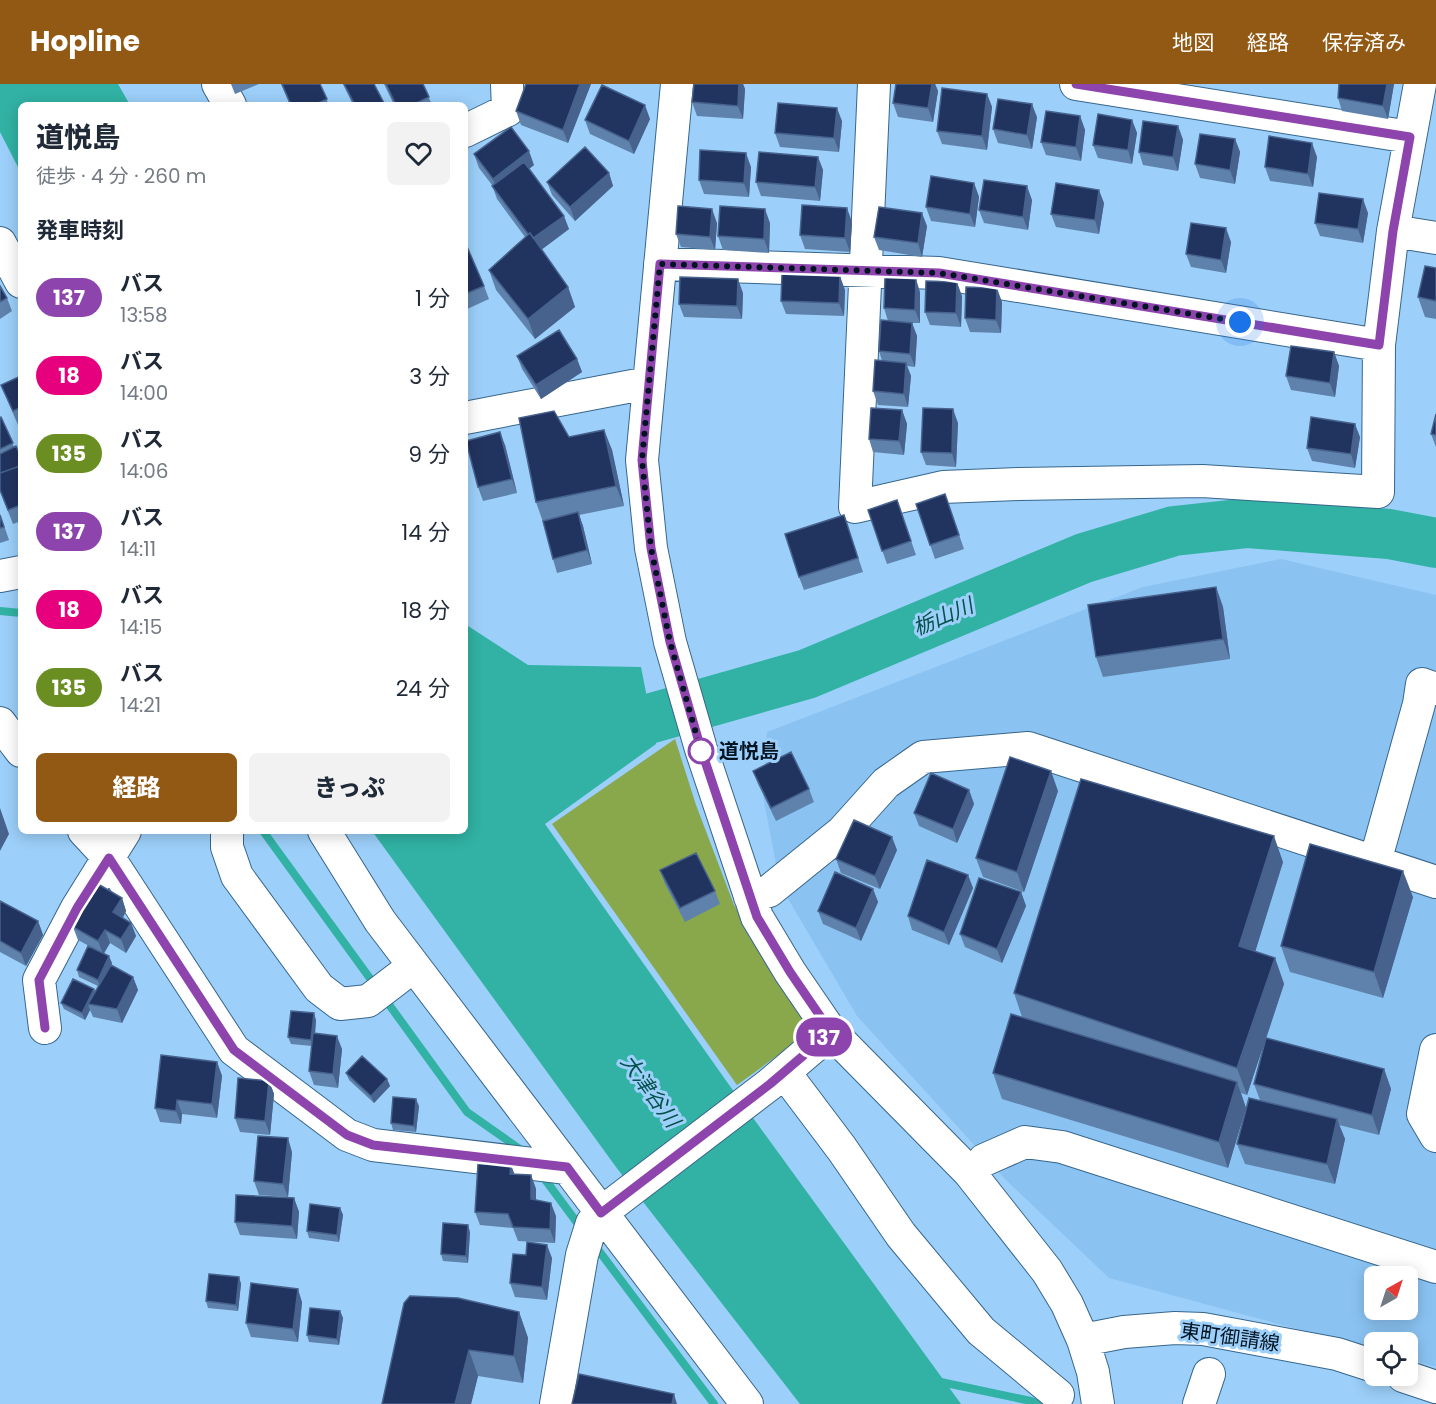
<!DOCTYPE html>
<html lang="ja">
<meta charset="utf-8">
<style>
:root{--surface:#fff;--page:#f2f2f3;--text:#1f2937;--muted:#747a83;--accent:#925914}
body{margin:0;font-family:Poppins,"Noto Sans JP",sans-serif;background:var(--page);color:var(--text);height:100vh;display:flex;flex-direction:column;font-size:22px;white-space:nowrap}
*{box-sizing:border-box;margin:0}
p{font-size:20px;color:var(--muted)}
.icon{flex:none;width:33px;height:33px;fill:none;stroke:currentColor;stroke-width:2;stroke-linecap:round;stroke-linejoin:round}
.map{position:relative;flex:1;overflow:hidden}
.panel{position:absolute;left:18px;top:18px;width:450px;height:732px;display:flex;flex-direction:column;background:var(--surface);border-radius:9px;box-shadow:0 3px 15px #0003}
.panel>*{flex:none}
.badge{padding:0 12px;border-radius:20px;font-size:21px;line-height:39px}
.needle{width:39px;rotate:39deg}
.tools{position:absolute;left:1364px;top:1182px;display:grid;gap:12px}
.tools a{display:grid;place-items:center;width:54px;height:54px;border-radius:9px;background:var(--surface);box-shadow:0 3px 15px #0003;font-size:30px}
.you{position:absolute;width:30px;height:30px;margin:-15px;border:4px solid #fff;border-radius:50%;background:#1a73e8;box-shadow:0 0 0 9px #1a73e833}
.map>.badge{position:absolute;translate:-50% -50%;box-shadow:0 0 0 3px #fff}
h2{padding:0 18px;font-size:22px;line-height:54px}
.round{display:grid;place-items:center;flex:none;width:63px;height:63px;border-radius:9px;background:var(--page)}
.summary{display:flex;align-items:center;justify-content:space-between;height:102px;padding:0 18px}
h1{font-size:28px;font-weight:800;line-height:45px}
.cta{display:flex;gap:12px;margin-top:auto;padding:12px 18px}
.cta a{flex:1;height:69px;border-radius:9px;background:var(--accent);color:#fff;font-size:24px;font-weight:800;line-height:69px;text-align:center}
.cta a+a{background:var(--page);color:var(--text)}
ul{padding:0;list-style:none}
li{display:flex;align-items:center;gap:18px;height:78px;padding:0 18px}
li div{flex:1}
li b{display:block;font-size:22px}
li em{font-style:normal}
li .badge{min-width:66px;font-weight:700;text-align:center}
header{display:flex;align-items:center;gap:36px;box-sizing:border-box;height:84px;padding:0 30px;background:var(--accent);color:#fff}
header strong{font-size:28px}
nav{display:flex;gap:33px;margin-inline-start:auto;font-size:21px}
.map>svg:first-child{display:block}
</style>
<header>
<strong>Hopline</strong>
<nav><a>地図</a><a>経路</a><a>保存済み</a></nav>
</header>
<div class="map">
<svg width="1436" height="1320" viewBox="0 0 1436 1320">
<rect width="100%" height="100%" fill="#9ccff9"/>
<path fill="#8ac3f2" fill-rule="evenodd" d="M1281,475L1436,511V1283L1407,1275V1258H1374V1266L1109,1194L1005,1095L857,932L780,801L763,712L767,648L1143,503ZM1374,1192H1407V1226H1374Z"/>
<path fill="#89a74b" d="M675,655L696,721L734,821L810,948L737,1001L552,740Z"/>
<path fill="#31b2a4" d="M0,0H118L130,21H21V89L0,48Z
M465,540L528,581L641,583L656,660L545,740L727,998L961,1320H800L616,1083L372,747H465Z"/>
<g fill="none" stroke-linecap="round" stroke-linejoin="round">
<path stroke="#31b2a4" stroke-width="8" d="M0,527L21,529
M263,747L467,1028L524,1068
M541,1090L581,1144
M593,1159L714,1320
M936,1297L1031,1317L1038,1320"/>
<path stroke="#31b2a4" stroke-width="50" d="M585,653L807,590L1084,474L1174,447L1248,439L1389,450L1436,459"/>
<g stroke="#37668c" stroke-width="34">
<path id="minor" d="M218,0L230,21
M677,0L642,376L651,464L670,558L701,665L757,833L790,888L831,948L969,1088L1047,1187L1067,1220L1083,1256L1093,1288L1098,1320
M874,0L855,423L943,403L1019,400L1202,397L1378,408L1379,261L1393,147L1420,0
M1076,0L1410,53
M465,47L508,26L507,0
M1393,147L1436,154
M0,159L21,198
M660,180L939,189L1379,261
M465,334L648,299
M0,492L21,488
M0,639L21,667
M84,747L109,774L234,966L347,1051L373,1061L567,1084
M227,747V763L237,792L319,904L340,920L368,917L414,882
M324,747L380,837L747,1320
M1375,778L1419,620L1422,600L1436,605
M750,813L769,807L842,748L886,699L923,673L1028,664L1436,798
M45,944L39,896L77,824L125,747
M1436,966L1423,1030L1436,1052
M784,988L842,1065L901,1151L981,1247L1058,1311
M984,1076L1025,1058L1062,1063L1436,1183
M1083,1256L1124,1248L1175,1244L1203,1245L1337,1270L1374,1282
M1403,1292L1436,1303
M556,1320L582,1171L592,1139L601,1129L770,1000L831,948
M1199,1320L1209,1290"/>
</g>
<use href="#minor" stroke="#fff" stroke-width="32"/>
</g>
<path fill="#5e82ac" d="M231,0H259L235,10Z
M281,0H320L329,21H290Z
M343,0H374L385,21H353Z
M384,0H423L432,21H394Z
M591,0L568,59L521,41L516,27Z
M694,0H743L745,5L743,35L697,32L692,18Z
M896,0H935L938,7L933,38L898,33L893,19Z
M1339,0H1394L1388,35L1342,27L1338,14Z
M987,10L992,23L987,66L942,60L937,47Z
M1080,32L1085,46L1081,77L1046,71L1041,58Z
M1037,33L1032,65L998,59L993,45Z
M650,35L634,70L590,50L585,36Z
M1132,36L1137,49L1132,80L1098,74L1093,61Z
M842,37L839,68L780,63L775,49Z
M1178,42L1183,56L1178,87L1143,81L1139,68Z
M1235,55L1240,68L1235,100L1200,94L1195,80Z
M474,70L534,81L529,85L569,145L541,166L568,203L575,223L535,255L496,206L489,186L525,153L497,115L492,101L479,84Z
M818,73L823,86L820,117L761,112L756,98Z
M1317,73L1313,103L1270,97L1265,83Z
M751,83L749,113L704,110L699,96Z
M609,89L613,102L575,137L552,111L547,98Z
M974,99L979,113L975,143L931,137L926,123Z
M1032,116L1028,146L984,139L979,126Z
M1104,119L1099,150L1056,143L1051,130Z
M1368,129L1363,159L1320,152L1315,139Z
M852,138L850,168L805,165L800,151Z
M717,139L715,166L681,163L676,150Z
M770,139L769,169L723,166L718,152Z
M927,142L922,173L879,166L874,153Z
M465,158L484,202L489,215L465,226Z
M1231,158L1226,189L1191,183L1186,170Z
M1436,184V235L1425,233L1418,213Z
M0,202L7,214L12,227L0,235Z
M845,206L844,232L786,230L781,217Z
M920,208V239H912L917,252L915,283L907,282L911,292L908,323L878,321L873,307L882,277L879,267L888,237L884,224Z
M743,209L742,235L684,233L679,220Z
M962,212L961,243L930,241L925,228Z
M1002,218L1001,249L970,248L965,234Z
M465,257L468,267L465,269Z
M1334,268L1339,282L1335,313L1291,306L1286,292Z
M517,272L577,275L582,288L541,315L522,285Z
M21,292V339L18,341L1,301Z
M902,326L907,340L904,371L873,368L869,355Z
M1436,330V363L1431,350Z
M1,333L14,363L21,373V437L13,440L0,407V334Z
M958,339L956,383L926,381L921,368Z
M604,346L612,366L624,422L579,431L583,442L592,480L557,489L553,475L543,438L536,418L569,353Z
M1360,353L1355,384L1312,377L1307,364Z
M505,361L517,409L483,417L478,403Z
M945,410L964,465L935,475L916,420Z
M897,416L916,471L887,480L868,426Z
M0,430L9,456L0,459Z
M844,431L863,488L804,506L799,493Z
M1216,503L1223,523L1230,575L1103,593L1096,573Z
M753,687L809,705L814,718L776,737L758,700Z
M969,706L974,720L957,759L919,742L914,729Z
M1058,707L1024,808L983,793L976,774Z
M897,766L880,805L841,789L836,775Z
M1283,778L1255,867L1275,874L1284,900L1266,955L1384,985L1391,1005L1379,1051L1339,1041L1345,1055L1335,1100L1245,1080L1237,1060L1260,1016L1254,1000L1265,956L1247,1011L1241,1009L1246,1024L1228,1084L1002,1015L993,989L1022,933L1014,909Z
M660,786L715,807L720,820L685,838L665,800Z
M968,791L973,804L949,861L912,846L908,832Z
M873,805L878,818L861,857L823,840L818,827Z
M1021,808L1026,822L1002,879L965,863L960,850Z
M1413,813L1383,914L1290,888L1281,862Z
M122,814L126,827L123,834L131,839L136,852L126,869L110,859L104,870L112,879L111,881L133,893L138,906L122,939L93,933L90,926L85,936L64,925L61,919L94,905L95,908L98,902L79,893L77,886L91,863L78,856L73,843Z
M0,818L38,837L43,851L26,882L0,868Z
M316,936L315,949L342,965L338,1004L314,1001L309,987L312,962L291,960L288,953Z
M217,978L222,992L217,1034L182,1030L181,1040L160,1038L155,1024Z
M346,989L387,995L390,1002L374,1019L349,996Z
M269,997L274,1010L270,1051L240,1048L235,1034Z
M419,1022L416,1048L393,1046L391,1039Z
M292,1068L288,1113L259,1111L254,1097Z
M511,1081L514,1090L531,1091L536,1105V1116L556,1132L555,1159L518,1157L513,1144L480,1141L475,1128Z
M294,1114L299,1128L297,1155L240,1151L235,1138Z
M340,1124L343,1131L339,1158L309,1154L307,1147Z
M470,1148L468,1179L443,1177L441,1170Z
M552,1174L547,1216L515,1213L510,1199Z
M239,1193L241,1200L238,1227L208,1224L206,1217Z
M302,1218L298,1258L251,1253L246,1239Z
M340,1227L343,1234L339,1261L309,1258L307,1251Z
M519,1228L528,1254L523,1299L478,1292L471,1320H382Z"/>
<path fill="#46628d" d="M580,0H591L568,59L563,46Z
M739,0H743L745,5L743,35L738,22Z
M932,0H935L938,7L933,38L928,24Z
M1387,0H1394L1388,35L1383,22Z
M987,10L992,23L987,66L982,52Z
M1032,20L1037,33L1032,65L1027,51Z
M645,21L650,35L634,70L629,57Z
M837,24L842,37L839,68L834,54Z
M1080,32L1085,46L1081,77L1076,63Z
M1132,36L1137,49L1132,80L1128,66Z
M1178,42L1183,56L1178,87L1173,73Z
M1235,55L1240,68L1235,100L1230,86Z
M1312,59L1317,73L1313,103L1308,90Z
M529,67L534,81L498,108L493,95Z
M746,69L751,83L749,113L744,99Z
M818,73L823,86L820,117L815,103Z
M609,89L613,102L575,137L570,123Z
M974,99L979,113L975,143L970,130Z
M1027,102L1032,116L1028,146L1023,133Z
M1099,106L1104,119L1099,150L1095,136Z
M1363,115L1368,129L1363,159L1358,145Z
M847,124L852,138L850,168L845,154Z
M712,125L717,139L715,166L710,153Z
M765,125L770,139L769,169L764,155Z
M922,129L927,142L922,173L918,159Z
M564,132L569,145L537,169L532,155Z
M1226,144L1231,158L1226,189L1221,176Z
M840,192L845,206L844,232L839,219Z
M738,195L743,209L742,235L737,222Z
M916,195L920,208V239L915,226Z
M957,198L962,212L961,243L956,229Z
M568,203L575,223L535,255L528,235Z
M997,204L1002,218L1001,249L996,236Z
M912,239L917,252L915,283L910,270Z
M1334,268L1339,282L1335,313L1330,299Z
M577,275L582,288L541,315L536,301Z
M906,279L911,292L908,323L904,310Z
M953,325L958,339L956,383L952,369Z
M902,326L907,340L904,371L899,357Z
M1355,340L1360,353L1355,384L1351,370Z
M604,346L612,366L624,422L616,402Z
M500,348L505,361L517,409L512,395Z
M578,428L583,442L592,480L587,466Z
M1216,503L1223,523L1230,575L1223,555Z
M1051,687L1058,707L1024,808L1017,788Z
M969,706L974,720L957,759L953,745Z
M0,724L9,750L0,767Z
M1274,752L1283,778L1249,888L1239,862Z
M892,753L897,766L880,805L875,792Z
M1403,787L1413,813L1383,914L1374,888Z
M968,791L973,804L949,861L944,848Z
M873,805L878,818L861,857L856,844Z
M1021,808L1026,822L1002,879L997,865Z
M122,814L126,827L118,842L113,828Z
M38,837L43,851L26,882L21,869Z
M131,839L136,852L126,869L121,855Z
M105,846L110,859L103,870L98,857Z
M109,872L112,879L100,903L98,896Z
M1275,874L1284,900L1247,1011L1237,984Z
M133,893L138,906L122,939L117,925Z
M94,905L96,912L88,920L90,926L85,936L82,929Z
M314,929L316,936L314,963L311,956Z
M337,952L342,965L338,1004L333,990Z
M217,978L222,992L217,1034L212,1020Z
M1384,985L1391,1005L1379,1051L1372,1031Z
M387,995L390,1002L374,1019L371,1012Z
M269,997L274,1010L270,1051L265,1037Z
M1237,998L1246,1024L1228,1084L1219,1058Z
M416,1015L419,1022L416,1048L414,1042Z
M177,1016L182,1030L181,1040L176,1027Z
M1337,1035L1345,1055L1335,1100L1327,1080Z
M288,1054L292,1068L288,1113L283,1100Z
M511,1081L516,1094L510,1090Z
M531,1091L536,1105V1129L531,1115Z
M294,1114L299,1128L297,1155L292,1142Z
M551,1119L556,1132L555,1159L550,1145Z
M340,1124L343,1131L339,1158L337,1151Z
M468,1141L470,1148L468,1179L466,1172Z
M547,1161L552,1174L547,1216L542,1203Z
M239,1193L241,1200L238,1227L236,1221Z
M298,1205L302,1218L298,1258L293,1245Z
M340,1227L343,1234L339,1261L337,1255Z
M519,1228L528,1254L523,1299L514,1272Z
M469,1266L478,1292L471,1320H455Z
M674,1310L677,1320H672Z"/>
<path fill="#21345f" stroke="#46628d" stroke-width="1.5" d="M282,0H320L327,15L314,21H291Z
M344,0H374L385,21H355Z
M386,0H423L429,13L412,21H396Z
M526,0H580L563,46L516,27Z
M694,0H739L738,22L692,18Z
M896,0H932L928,24L893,19Z
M1339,0H1387L1383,22L1338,14Z
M602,1L645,21L629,57L585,36Z
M942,4L987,10L982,52L937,47Z
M998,15L1032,20L1027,51L993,45Z
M778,19L837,24L834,54L775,49Z
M1046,27L1080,32L1076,63L1041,58Z
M1098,30L1132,36L1128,66L1093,61Z
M1143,37L1178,42L1173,73L1139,68Z
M511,43L529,67L493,95L474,70Z
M1200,50L1235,55L1230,86L1195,80Z
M1269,52L1312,59L1308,90L1265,83Z
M585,63L609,89L570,123L547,98Z
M700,66L746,69L744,99L699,96Z
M759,68L818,73L815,103L756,98Z
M524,78L564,132L533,154L530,149L528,150L492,102Z
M931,92L974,99L970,130L926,123Z
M984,96L1027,102L1023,133L979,126Z
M1056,99L1099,106L1095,136L1051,130Z
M1319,109L1363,115L1358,145L1315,139Z
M802,121L847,124L845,154L800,151Z
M678,122L712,125L710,153L676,150Z
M720,122L765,125L764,155L718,152Z
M879,123L922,129L918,159L874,153Z
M1191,139L1226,144L1221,176L1186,170Z
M530,149L568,203L528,235L489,186Z
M465,158L484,202L465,210Z
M1425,182L1436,184V217L1418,213Z
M782,190L840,192L839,219L781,217Z
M680,193L738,195L737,222L679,220Z
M885,193L916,195L915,226L884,224Z
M926,197L957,198L956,229L925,228Z
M0,202L7,214L0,218Z
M966,203L997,204L996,236L965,234Z
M881,236L912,239L910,270L879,267Z
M559,246L577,275L536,301L517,272Z
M1291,262L1334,268L1330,299L1286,292Z
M875,276L906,279L904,310L873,307Z
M21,292V323L13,327L1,301Z
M871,324L902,326L899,357L869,355Z
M923,324L953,325L952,369L921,368Z
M554,327L569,353L604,346L616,402L536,418L519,334Z
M1436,330V351L1431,350Z
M1,333L13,359L0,365V334Z
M1311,333L1355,340L1351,370L1307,364Z
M500,348L512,395L478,403L466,357Z
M16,362L21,373V382H20L0,389V370Z
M20,382L21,421L8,426L0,406V389Z
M945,410L959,451L930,461L916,420Z
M897,416L911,457L882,467L868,426Z
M578,428L587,466L553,475L543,437Z
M0,431L4,443L0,444Z
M844,431L858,474L799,493L785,450Z
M1216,503L1223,555L1096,573L1088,521Z
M791,668L809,705L771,724L753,687Z
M1010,673L1051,687L1017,788L976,774Z
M931,689L969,706L953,745L914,729Z
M1081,695L1274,752L1239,862L1275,874L1237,984L1014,909Z
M854,736L892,753L875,792L836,775Z
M1310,760L1403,787L1374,888L1281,862Z
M696,769L715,807L680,824L660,786Z
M927,776L968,791L944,848L908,832Z
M835,788L873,805L856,844L818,827Z
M979,794L1021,808L997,865L960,850Z
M98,800L122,814L113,828L131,839L121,855L105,846L98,857L73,843Z
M0,817L38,837L21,869L0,857Z
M88,862L109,872L98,896L77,886Z
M111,881L133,893L117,925L88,920Z
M73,895L94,905L82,929L61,919Z
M291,927L314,929L311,956L288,953Z
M1011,930L1237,998L1219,1058L993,989Z
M313,949L337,952L333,990L309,987Z
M1266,954L1384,985L1372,1031L1254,1000Z
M161,971L217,978L212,1020L177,1016L176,1027L155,1024Z
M362,972L387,995L371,1012L346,989Z
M238,994L269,997L265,1037L235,1034Z
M393,1013L416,1015L414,1042L391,1039Z
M1249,1014L1337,1035L1327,1080L1237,1060Z
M258,1052L288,1054L283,1100L254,1097Z
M478,1080L511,1081L510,1090L531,1091V1115L551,1119L550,1145L513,1143L508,1130L475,1128Z
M236,1111L294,1114L292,1142L235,1138Z
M310,1120L340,1124L337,1151L307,1147Z
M443,1139L468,1141L466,1172L441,1170Z
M527,1158L547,1161L542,1203L510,1199L513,1170L526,1171Z
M209,1190L239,1193L236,1221L206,1217Z
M251,1199L298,1205L293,1245L246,1239Z
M410,1212L458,1214L519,1228L514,1272L469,1266L455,1320H382L404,1219Z
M310,1224L340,1227L337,1255L307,1251Z
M579,1290L674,1310L672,1320H572Z"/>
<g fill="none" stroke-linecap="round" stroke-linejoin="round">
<g stroke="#fff" stroke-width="14">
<path id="line" d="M45,944L39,896L77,824L109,774L234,966L347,1051L373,1061L567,1083L601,1129L770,1000L831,948L790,888L757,833L701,665L670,558L651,464L642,376L660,180L939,189L1379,261L1393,147L1410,53L1076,0"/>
</g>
<use href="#line" stroke="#8e44ad" stroke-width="9"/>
<path stroke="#021321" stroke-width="6" stroke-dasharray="0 10.8" d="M701,667L670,558L651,464L642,376L660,180L939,189L1240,238"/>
</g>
<circle fill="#fff" stroke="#8e44ad" stroke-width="3" cx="701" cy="667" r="12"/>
<g text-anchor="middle" stroke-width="6" stroke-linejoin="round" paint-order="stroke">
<g font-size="20" font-weight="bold" fill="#021321" stroke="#9ccff9" text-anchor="start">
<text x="719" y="674">道悦島</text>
</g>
<g font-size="20" fill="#021321" stroke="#9ccff9">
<text transform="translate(1230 1253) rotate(8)" y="7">東町御請線</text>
</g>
<g font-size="21" font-style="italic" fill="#07514a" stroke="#9ccff9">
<text transform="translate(943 533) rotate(-23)" y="7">栃山川</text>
<text transform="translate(650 1007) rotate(54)" y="7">大津谷川</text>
</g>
</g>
</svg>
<div class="tools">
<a><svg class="needle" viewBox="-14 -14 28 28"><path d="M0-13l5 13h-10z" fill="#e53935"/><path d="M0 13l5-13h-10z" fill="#747a83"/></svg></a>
<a><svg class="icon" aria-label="locate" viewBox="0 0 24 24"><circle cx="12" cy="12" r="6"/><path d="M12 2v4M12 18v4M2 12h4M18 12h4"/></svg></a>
</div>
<div class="you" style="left:1240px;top:238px"></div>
<b class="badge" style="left:824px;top:953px;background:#8e44ad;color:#fff">137</b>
<section class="panel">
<div class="summary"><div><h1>道悦島</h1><p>徒歩 · 4 分 · 260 m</p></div><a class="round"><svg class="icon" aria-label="heart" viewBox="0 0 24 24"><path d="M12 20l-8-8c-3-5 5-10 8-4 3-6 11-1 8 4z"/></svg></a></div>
<h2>発車時刻</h2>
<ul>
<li><span class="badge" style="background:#8e44ad;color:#fff">137</span><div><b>バス</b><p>13:58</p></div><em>1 分</em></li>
<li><span class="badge" style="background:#e6007e;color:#fff">18</span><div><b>バス</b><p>14:00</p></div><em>3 分</em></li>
<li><span class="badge" style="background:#6b8e23;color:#fff">135</span><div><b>バス</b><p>14:06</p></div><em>9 分</em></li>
<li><span class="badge" style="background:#8e44ad;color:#fff">137</span><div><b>バス</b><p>14:11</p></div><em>14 分</em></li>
<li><span class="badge" style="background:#e6007e;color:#fff">18</span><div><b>バス</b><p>14:15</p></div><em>18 分</em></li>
<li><span class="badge" style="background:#6b8e23;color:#fff">135</span><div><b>バス</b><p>14:21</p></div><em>24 分</em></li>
</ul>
<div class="cta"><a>経路</a><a>きっぷ</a></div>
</section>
</div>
